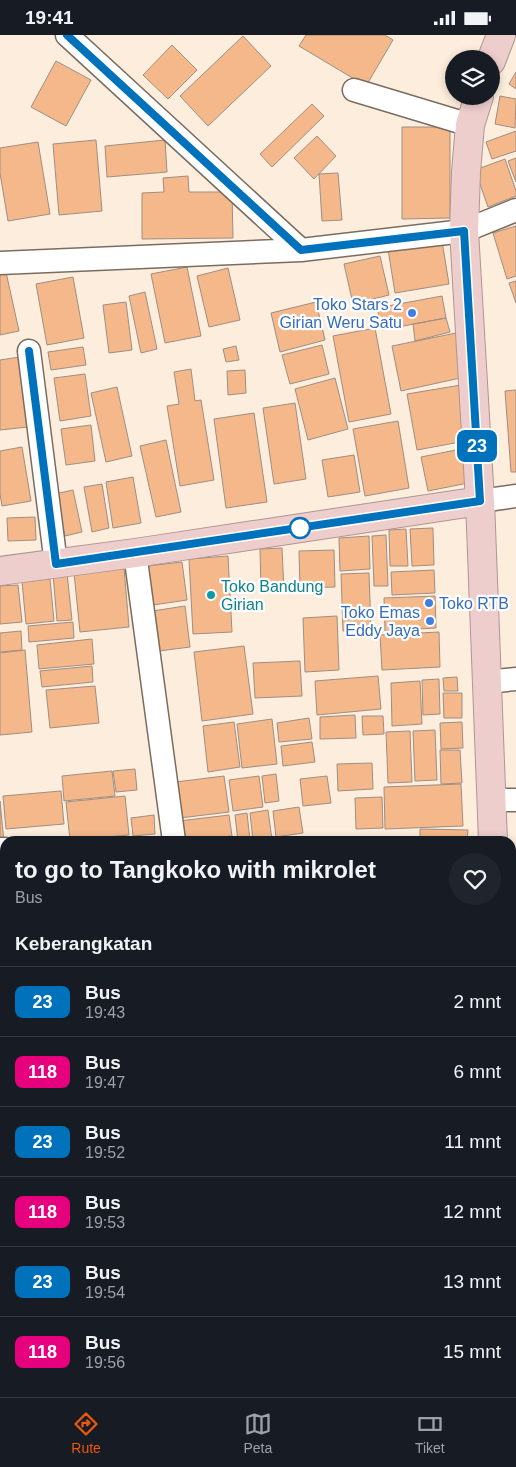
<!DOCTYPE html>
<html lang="id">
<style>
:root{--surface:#171b24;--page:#20242c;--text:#f1f3f6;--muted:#9ea1a6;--line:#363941;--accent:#ea580c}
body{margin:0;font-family:Arial,sans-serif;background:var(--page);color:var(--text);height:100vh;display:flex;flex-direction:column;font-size:19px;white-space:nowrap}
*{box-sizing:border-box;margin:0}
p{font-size:16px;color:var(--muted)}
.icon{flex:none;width:28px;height:28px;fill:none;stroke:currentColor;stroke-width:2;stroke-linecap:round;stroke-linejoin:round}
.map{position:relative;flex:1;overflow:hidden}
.drawer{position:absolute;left:0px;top:801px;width:516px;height:561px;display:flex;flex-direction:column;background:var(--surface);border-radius:15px 15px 0 0;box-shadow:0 2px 8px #0003}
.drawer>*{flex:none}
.badge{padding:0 10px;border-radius:8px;font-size:18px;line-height:32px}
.controls{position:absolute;left:445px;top:15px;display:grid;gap:10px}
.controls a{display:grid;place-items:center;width:55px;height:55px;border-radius:50%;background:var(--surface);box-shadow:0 2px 8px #0003;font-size:25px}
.map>.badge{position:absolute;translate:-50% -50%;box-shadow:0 0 0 2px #fff}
h2{padding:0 15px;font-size:19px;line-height:45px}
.round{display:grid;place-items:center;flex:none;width:52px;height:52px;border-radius:26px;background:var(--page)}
.head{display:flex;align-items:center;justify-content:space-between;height:85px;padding:0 15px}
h1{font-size:24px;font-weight:700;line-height:38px}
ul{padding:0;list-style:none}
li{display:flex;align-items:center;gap:15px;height:70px;padding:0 15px;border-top:1px solid var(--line)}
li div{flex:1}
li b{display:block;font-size:19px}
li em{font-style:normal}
li .badge{min-width:55px;font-weight:700;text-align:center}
.status{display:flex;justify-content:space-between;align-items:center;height:35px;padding:0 25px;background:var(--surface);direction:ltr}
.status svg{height:14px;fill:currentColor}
.menu{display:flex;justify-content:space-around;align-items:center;height:70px;border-top:1px solid var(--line);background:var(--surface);font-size:14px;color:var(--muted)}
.menu a{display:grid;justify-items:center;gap:2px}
.menu .selected{color:var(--accent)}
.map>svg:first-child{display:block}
</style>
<div class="status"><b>19:41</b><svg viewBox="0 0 49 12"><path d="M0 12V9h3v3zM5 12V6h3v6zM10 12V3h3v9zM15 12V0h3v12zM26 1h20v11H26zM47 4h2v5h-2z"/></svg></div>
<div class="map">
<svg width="516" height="1362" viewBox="0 0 516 1362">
<rect width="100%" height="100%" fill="#fceddd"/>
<path fill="#f4b88b" stroke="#9f8e82" d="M306,0H385L393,5L366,51L299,11Z
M243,1L271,31L208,91L180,61Z
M172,10L197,35L168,64L143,40Z
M56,26L91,45L66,91L31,72Z
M516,37V54L509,49Z
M500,61L516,64L515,93L495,89Z
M312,69L324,81L272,132L260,119Z
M402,92H450V183L402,184Z
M516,96V116L492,124L486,107Z
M317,101L336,121L314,144L294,123Z
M96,105L102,176L59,180L53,109Z
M165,105L167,137L107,142L105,111Z
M38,107L50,179L8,186L0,138V113Z
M516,123V147L508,126Z
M505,124L516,156V161L488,172L475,135Z
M338,138L342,185L322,186L319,139Z
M188,141L189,157H232L233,203L142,204V158L164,157L163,143Z
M516,191V241L507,244L493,198Z
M442,206L449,249L395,258L388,214Z
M380,221L389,260L353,269L344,229Z
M187,232L201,301L165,308L151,239Z
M228,233L240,285L209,292L197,241Z
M6,237L19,296L0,300V239Z
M73,242L84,303L47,310L36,249Z
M516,246V268L509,248Z
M145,257L157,314L141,318L129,261Z
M442,261L446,283L382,295L377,273Z
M126,267L132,315L109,318L103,270Z
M316,267L325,305L280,317L271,278Z
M446,283L450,297L415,306L413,289Z
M375,293L391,379L349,387L333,301Z
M456,298L465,342L401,356L392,311Z
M322,310L329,339L290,349L282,320Z
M236,311L239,325L226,327L223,314Z
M83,312L86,330L51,335L48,317Z
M20,322L28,392L0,395V325Z
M191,334L195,366L201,365L214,445L180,451L167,371L179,369L174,337Z
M245,335L246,358L228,360L227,336Z
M85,339L91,381L60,386L54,343Z
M335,343L348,394L308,405L295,354Z
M461,350L471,405L417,415L407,359Z
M117,352L132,421L106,427L91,358Z
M516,355V437H511L505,356Z
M295,368L306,444L274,449L263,373Z
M254,378L267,467L226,473L214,384Z
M398,386L409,453L365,461L353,394Z
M91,390L95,426L66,430L61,394Z
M166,405L181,477L156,482L140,411Z
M22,412L31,466L2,471L0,459V416Z
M461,414L468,448L428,456L421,422Z
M354,420L360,457L328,462L322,425Z
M133,442L141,488L113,493L106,447Z
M102,449L109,493L92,497L84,452Z
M73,455L82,497L65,501L55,459Z
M35,482L36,505L8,506L7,483Z
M433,493L434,530L412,531L410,494Z
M406,494L408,531H390L389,495Z
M386,500L388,551H374L372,501Z
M369,501L370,534L340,536L339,503Z
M282,513L284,556L261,557L260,514Z
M334,515L335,552L300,553L299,516Z
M228,521L232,597L193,599L189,524Z
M182,527L187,565L153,570L148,531Z
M124,533L129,592L80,597L74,538Z
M434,535L435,558L392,560L391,537Z
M67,538L72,585L57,586L53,539Z
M369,538L371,595L343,596L341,539Z
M50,544L54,586L26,589L22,547Z
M18,550L22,587L0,589V551Z
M435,561L436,593L385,596L384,563Z
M185,571L190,612L151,617L146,577Z
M337,581L339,635L305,637L303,583Z
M73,587L74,603L29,607L28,591Z
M21,596L22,615L0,617V598Z
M439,597L440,632L382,635L380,600Z
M92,604L94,629L39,634L37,610Z
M244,611L253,679L202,686L194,617Z
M25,615L32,697L0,700V618Z
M300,626L302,661L255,663L253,628Z
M92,631L93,647L42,652L40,636Z
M378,641L381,674L317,680L315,646Z
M457,642L458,656H444L443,643Z
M439,644L440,679L423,680L422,645Z
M420,646L422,689L392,691L391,648Z
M95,651L99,688L50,693L46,655Z
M443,658H462V683H444Z
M355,680L356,703L320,704V682Z
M362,681H383L384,699L363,700Z
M309,683L312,704L279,707L277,688Z
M272,684L277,729L242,733L237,689Z
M234,687L240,732L208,737L203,691Z
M462,687L463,713L441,714L440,688Z
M435,695L437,745L415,746L413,696Z
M410,696L412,747L388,748L386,697Z
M312,707L315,727L283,731L281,711Z
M440,715H460L462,748L441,749Z
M372,728L373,754L338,756L337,729Z
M135,734L137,755L116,757L113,736Z
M112,736L115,761L64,766L62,741Z
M276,739L279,766L265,768L262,741Z
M224,741L229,777L180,783L176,747Z
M259,741L263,772L233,776L229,745Z
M327,741L331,768L303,771L300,744Z
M461,749L463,791L385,794L384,752Z
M61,756L64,789L6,794L3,761Z
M125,761L129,800L70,805L66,767Z
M382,762L383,793L356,794L355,763Z
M0,766L4,807H0Z
M299,772L303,798L276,802L273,776Z
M268,775L272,805L253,806L250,778Z
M247,778L250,806H238L235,780Z
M154,780L155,799L133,801L131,783Z
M229,780L232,801L182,806L179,786Z
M420,794L468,795L467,806H420Z
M5,823V844L0,845V824Z
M0,848H5V877H0Z
M0,933H3L5,957H0Z
M0,1066H5V1088H0Z
M0,1178H5V1227H0Z
M0,1251L5,1252V1331H0Z
M118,1358H147L146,1362H117Z
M186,1358L215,1362H186Z
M206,1358H228L227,1361Z"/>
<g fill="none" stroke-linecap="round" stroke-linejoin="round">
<g stroke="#7a6d5f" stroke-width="25">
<path id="minor" d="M67,0L301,215
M354,55L470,90
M0,228L301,215L464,196L516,175
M29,316L56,529
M480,466L516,461
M135,518L174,806
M486,647L516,644
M491,765H516
M0,814H5
M511,911H516
M0,1049H5
M511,1171L516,1172
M0,1245H5
M160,1362L161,1358"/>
</g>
<g stroke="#ad9693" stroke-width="30">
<path id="highway" d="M491,26L501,0
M479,61L470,90L466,137L464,196L480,466L493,806
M0,536L135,518L480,466
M511,1297L515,1362"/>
</g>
<use href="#minor" stroke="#fff" stroke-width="22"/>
<use href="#highway" stroke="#eececd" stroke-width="28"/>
</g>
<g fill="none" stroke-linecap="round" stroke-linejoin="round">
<g stroke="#fff" stroke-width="11">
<path id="line" d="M29,316L56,529L480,466L464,196L301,215L67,0"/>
</g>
<use href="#line" stroke="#0072bc" stroke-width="8"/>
</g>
<g fill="#3f7fe0" stroke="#fff" stroke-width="2">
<circle cx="412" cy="278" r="5"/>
<circle cx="429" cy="568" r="5"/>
<circle cx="430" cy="586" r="5"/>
</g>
<circle fill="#fff" stroke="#0072bc" stroke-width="2.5" cx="300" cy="493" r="10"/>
<circle fill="#0f9aa8" stroke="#fff" stroke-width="2" cx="211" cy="560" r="5"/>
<g text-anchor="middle" stroke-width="4.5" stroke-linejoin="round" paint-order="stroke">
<g font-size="16" fill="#366cbe" stroke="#fff" text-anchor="end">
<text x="402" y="275">Toko Stars 2<tspan x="402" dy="18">Girian Weru Satu</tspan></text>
<text x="439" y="574" text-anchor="start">Toko RTB</text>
<text x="420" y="583">Toko Emas<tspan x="420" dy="18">Eddy Jaya</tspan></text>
</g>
<g font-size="16" fill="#0d838f" stroke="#fff" text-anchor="start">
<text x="221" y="557">Toko Bandung<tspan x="221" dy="18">Girian</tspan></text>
</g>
</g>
</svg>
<div class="controls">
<a><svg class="icon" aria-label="layers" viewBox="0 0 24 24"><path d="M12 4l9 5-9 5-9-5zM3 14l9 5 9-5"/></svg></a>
</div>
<b class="badge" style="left:477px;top:411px;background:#0072bc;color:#fff">23</b>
<section class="drawer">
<div class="head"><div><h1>to go to Tangkoko with mikrolet</h1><p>Bus</p></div><a class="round"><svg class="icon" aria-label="heart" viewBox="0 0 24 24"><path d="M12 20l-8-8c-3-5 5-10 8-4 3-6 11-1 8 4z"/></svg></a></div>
<h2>Keberangkatan</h2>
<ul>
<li><span class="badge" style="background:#0072bc;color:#fff">23</span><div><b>Bus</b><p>19:43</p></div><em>2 mnt</em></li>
<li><span class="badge" style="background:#e6007e;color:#fff">118</span><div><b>Bus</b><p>19:47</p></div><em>6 mnt</em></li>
<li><span class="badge" style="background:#0072bc;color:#fff">23</span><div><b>Bus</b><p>19:52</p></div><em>11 mnt</em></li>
<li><span class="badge" style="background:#e6007e;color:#fff">118</span><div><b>Bus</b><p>19:53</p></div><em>12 mnt</em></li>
<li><span class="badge" style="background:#0072bc;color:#fff">23</span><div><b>Bus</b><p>19:54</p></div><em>13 mnt</em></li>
<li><span class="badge" style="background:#e6007e;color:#fff">118</span><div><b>Bus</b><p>19:56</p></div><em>15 mnt</em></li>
</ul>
</section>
</div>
<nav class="menu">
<a class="selected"><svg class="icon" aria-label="directions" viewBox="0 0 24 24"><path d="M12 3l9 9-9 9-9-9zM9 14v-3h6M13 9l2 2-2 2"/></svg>Rute</a>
<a><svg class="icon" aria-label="map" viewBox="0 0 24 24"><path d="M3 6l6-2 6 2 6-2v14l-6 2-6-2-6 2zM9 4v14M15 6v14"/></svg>Peta</a>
<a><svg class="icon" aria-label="tickets" viewBox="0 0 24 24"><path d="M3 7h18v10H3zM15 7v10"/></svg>Tiket</a>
</nav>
